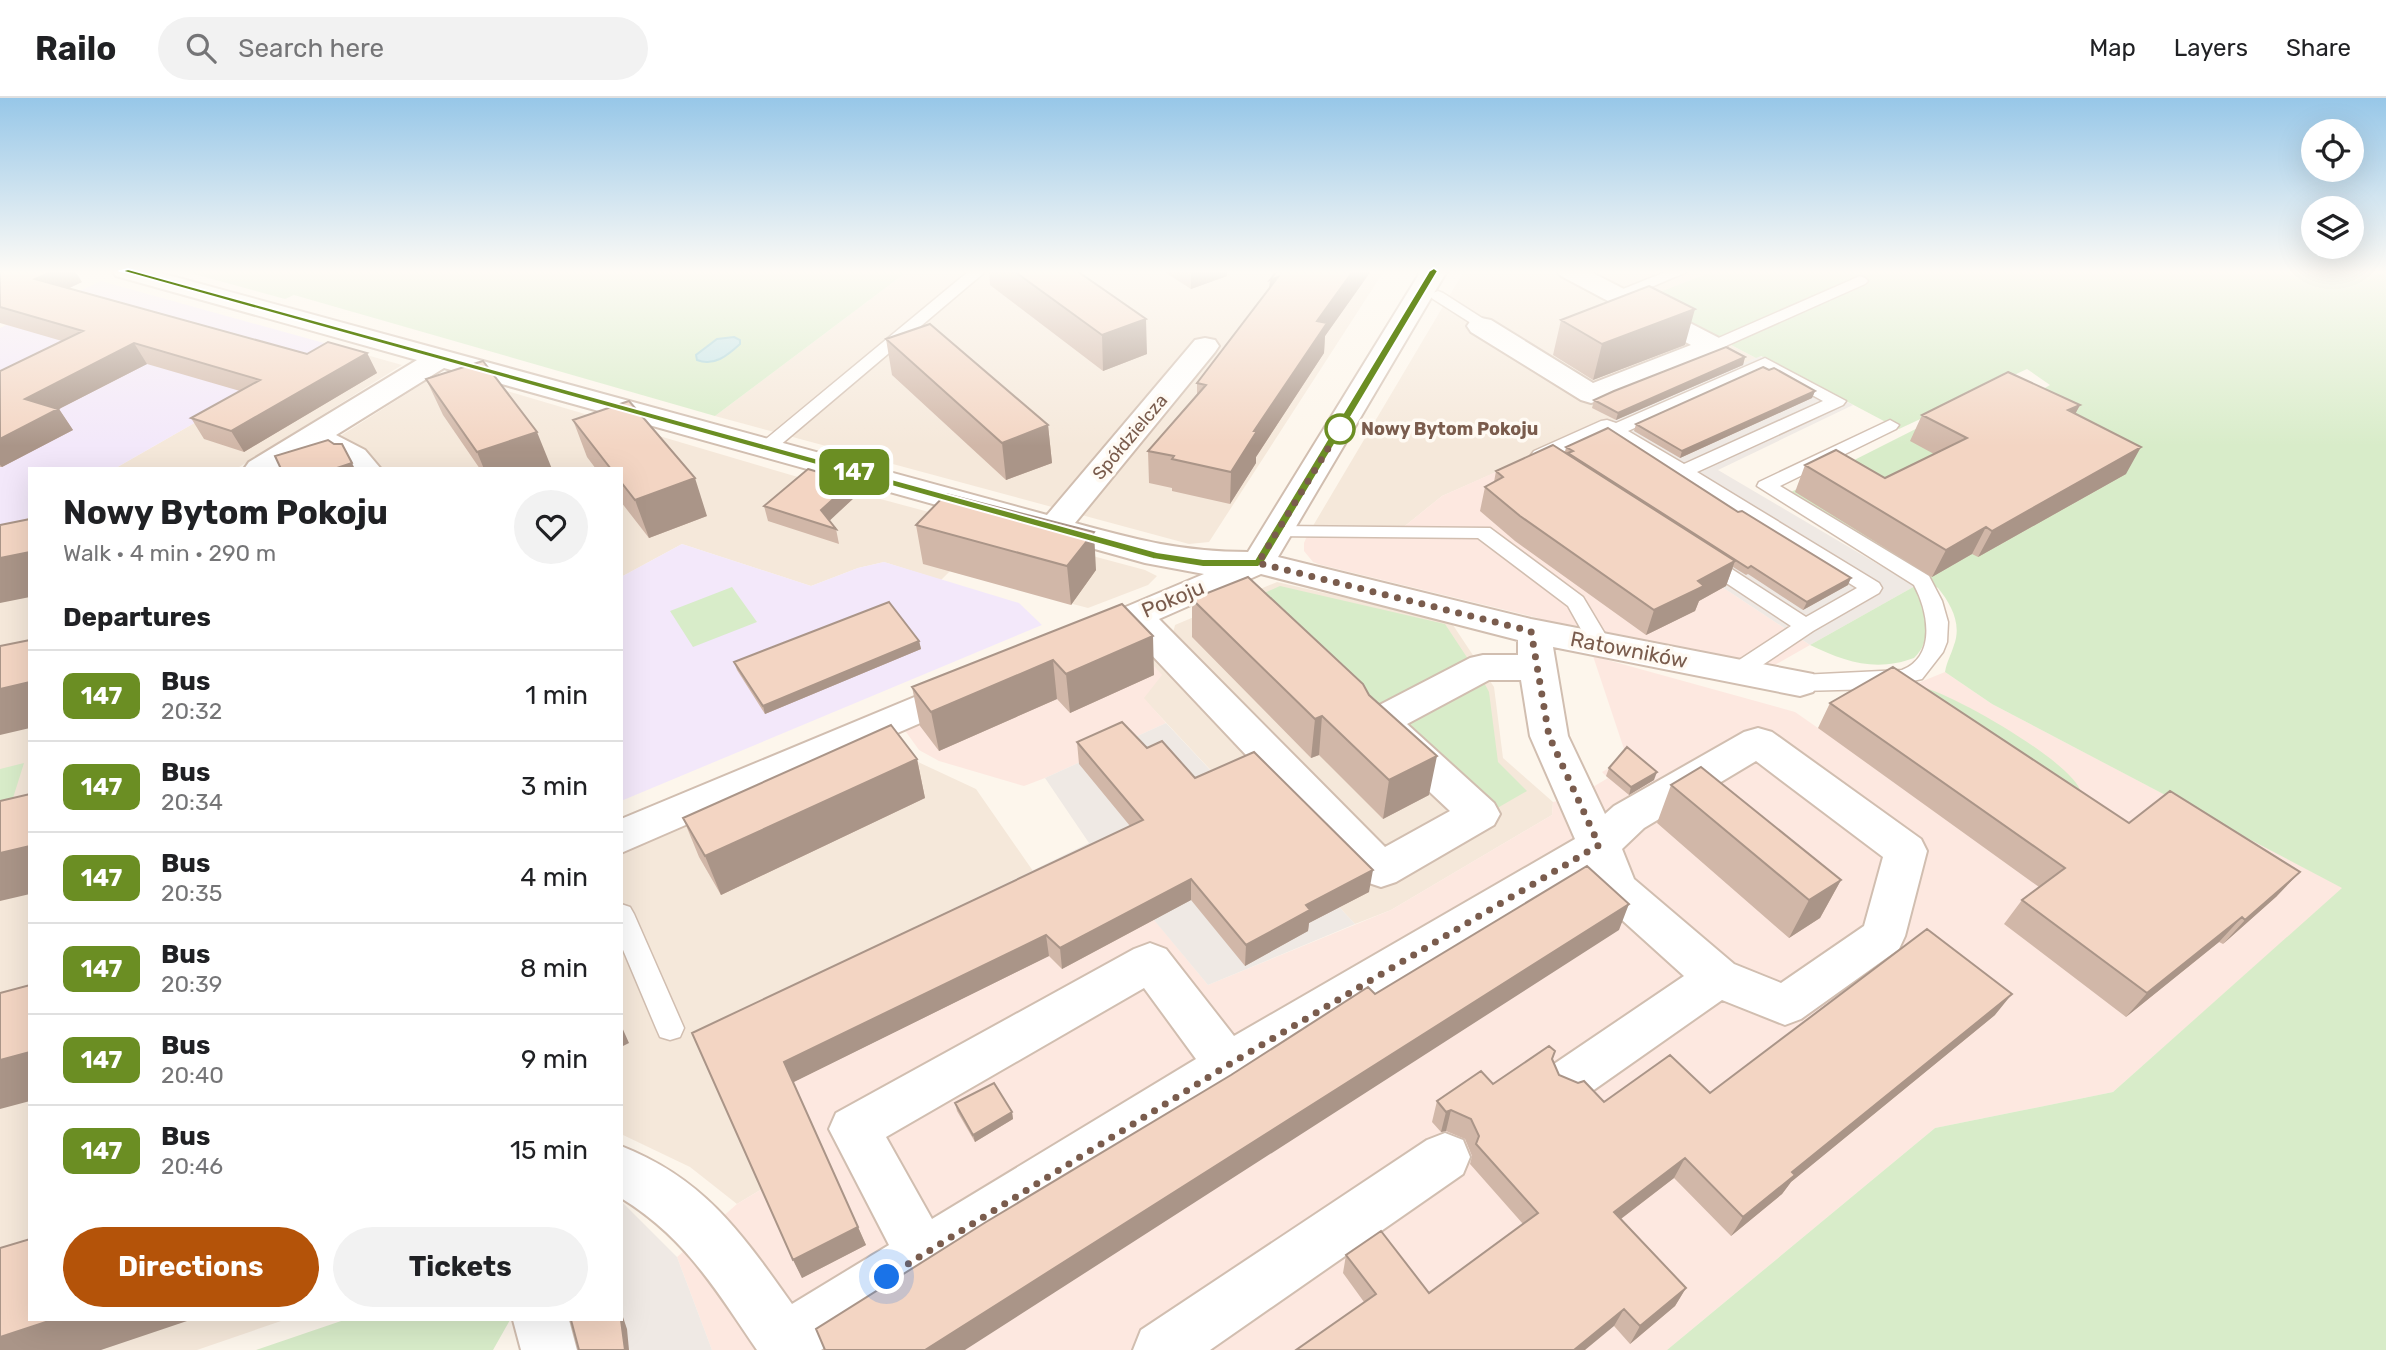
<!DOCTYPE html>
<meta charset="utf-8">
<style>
:root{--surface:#fff;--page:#f2f2f2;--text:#202124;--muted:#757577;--line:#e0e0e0;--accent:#b45309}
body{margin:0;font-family:Rubik,sans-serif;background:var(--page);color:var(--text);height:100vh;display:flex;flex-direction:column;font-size:26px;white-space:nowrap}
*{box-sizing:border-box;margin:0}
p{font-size:23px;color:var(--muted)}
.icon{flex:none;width:38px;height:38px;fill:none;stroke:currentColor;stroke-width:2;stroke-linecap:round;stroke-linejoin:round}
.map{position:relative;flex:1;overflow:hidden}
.side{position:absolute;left:28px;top:369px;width:595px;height:854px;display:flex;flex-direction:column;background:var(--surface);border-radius:0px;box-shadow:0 7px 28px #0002}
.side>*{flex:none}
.badge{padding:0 14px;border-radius:10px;font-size:24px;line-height:46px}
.tools{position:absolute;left:2301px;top:21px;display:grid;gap:14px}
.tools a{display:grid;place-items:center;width:63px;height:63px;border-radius:50%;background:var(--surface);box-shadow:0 7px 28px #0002;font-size:35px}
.you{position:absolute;width:35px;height:35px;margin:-18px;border:5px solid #fff;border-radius:50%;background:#1a73e8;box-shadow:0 0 0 10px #1a73e833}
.map>.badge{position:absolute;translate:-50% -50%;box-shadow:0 0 0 4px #fff}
h2{padding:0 35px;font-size:26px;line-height:63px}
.round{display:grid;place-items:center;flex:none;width:74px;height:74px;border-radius:37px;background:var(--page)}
.overview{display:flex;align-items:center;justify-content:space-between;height:119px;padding:0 35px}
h1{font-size:33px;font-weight:700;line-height:52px}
.cta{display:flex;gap:14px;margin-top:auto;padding:14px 35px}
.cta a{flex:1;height:80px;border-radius:42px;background:var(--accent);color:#fff;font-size:28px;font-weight:700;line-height:80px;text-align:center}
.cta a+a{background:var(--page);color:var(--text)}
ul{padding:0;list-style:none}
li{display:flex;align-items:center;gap:21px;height:91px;padding:0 35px;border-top:2px solid var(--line)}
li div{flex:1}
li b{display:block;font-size:26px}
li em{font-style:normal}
li .badge{min-width:77px;font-weight:700;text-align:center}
header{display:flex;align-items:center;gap:42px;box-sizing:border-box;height:98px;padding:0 35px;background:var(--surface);border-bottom:2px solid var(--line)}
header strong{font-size:33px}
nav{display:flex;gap:38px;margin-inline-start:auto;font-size:24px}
.search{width:490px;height:63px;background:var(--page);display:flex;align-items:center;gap:18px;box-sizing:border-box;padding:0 24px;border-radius:38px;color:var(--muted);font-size:26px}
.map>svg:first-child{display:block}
</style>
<header>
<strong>Railo</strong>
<div class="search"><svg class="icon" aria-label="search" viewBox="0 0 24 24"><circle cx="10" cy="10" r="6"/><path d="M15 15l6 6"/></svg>Search here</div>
<nav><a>Map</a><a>Layers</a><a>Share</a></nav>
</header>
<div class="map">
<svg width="2386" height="1252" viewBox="0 0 2386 1252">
<rect width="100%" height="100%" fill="#fdf6ec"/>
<path fill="#f5e8da" d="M908,173H1384L1209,444L1189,446L715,318Z
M1464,173H1714L1642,202L1756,260L1442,398L1395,436L1307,438Z
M331,247L402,267L236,371H114Z
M456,278L791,377L1145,472L1157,478L1148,487L1088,510L950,473L941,482L884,464L858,470L811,488L682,446L621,479V371H373L334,342L433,279Z
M30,419V1222H284L197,1252H0V433Z
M1277,484L1451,524L1494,589L1503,660L1553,704L1552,717L1391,812L1355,826L1143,600L1141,553L1172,539L1175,527Z
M887,634L903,657L976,691L1033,773L914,829L926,847L762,1091L737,1106L690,1069L621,1036V748Z"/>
<path fill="#fde8e0" d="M1527,360L1810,547L1766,572L1551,532L1538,520L1321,467L1313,464L1304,453V445L1307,438L1395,436L1442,398Z
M1122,532L1162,577L1144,600L1166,625L1045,680L1024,688L939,663L919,652L901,627Z
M1593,558L1795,614L1818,630L1880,594L1908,589L1945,574L1992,606L2343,790L2113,994L1935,1030L1667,1252H712L677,1159L737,1106L762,1091L702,956L1105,762L1208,887L1391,812L1552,717L1553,704L1576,699L1608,680L1602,674L1627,660Z"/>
<path fill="#efe9e4" d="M1760,258L1853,307L1718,372L1915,488L1810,547L1527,360Z
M1166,625L1355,826L1208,887L1154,822L926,847L914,830L1089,745L1045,680Z
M621,1103L677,1159L712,1252H562L554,1222H621Z"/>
<path fill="#f3e8fa" d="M101,183L331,247L114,371H30V419L0,433V230Z
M682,446L811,488L858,470L884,464L1019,505L1042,527L621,703V479Z"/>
<path fill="#d8ecc9" d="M183,173H908L715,318L301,199L294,197L285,201Z
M1714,173H2386V1252H1667L1935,1030L2113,994L2342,790L1992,606L1945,574C1947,563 1951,557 1954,547C1962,526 1951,506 1938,490L1785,397L1981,298L2021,304L2050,287L2027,271L1899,331L1761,258L1756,260L1642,201Z
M1280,488L1445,526L1470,564L1376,612L1253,500Z
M1915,488C1925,510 1935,540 1914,560C1876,574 1845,564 1810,547Z
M732,489L757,524L693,549L670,513Z
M1480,577L1489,594L1498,664L1527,693L1487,716L1390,625Z
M1922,589C1953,596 2076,666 2081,695Z
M24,665L7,719L0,721V671Z
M344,1222H510L493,1252H256Z"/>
<path fill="#bfe3e8" stroke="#a5d3da" stroke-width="2" d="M734,239L740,242V246C728,257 714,269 697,262L696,257L717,241Z"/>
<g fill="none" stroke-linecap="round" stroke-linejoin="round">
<g stroke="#d1beb0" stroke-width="3">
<path id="service" d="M969,173H986L772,354H760L757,350L760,346Z
M1668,173H1689L1623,201H1613L1610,198L1613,195Z
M1860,178L1865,180L1868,183L1865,186L1719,251L1713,253L1705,248L1707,245Z
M1438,193L1443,195L1493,227L1487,231H1475L1474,227L1433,201L1430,198L1433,195Z
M1765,260L1846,303L1843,307L1697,374L1879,485L1882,490L1879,495L1813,533L1746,578L1738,580L1730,578L1727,573L1730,568L1791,528L1696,465L1693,461L1696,457H1710L1806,519L1857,490L1606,334L1554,358L1559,363L1556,367H1544L1531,357L1534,353L1601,323L1607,322L1616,325ZM1765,271L1823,303L1684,366L1628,333Z
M1890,322L1899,327L1896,331L1780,388L1929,478L1942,503L1948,524L1947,544L1943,554L1922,581L1876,591L1800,593L1792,590L1789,585L1792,580L1800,577L1902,572C1937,558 1928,513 1914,487L1757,388L1759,384Z
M1278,428L1490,430L1583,499L1611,546L1608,551H1592L1568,508L1478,440L1271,438L1268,434Z
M621,806L630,809L634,816L684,930L680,939L670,942L660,939L656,930L621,847Z"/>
</g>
<g stroke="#d1beb0" stroke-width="4">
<path id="minor" d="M112,173H153L1047,417L1195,242L1205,240L1215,242L1219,248L1215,254L1075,425C1138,442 1182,454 1248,454L1421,173H1447L1278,459L1531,521L1813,576L1819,585L1813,594L1800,598L1553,549L1568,638L1605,716L1614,708L1744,634L1758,630L1772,634L1921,741L1927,753L1905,838L1899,851L1801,921L1785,927L1722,902L1588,996L1571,1003L1554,996L1547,981L1554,966L1684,878L1601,803L1588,774L1245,982L821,1252H757C716,1192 685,1139 621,1100V1048C705,1081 742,1136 792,1206L889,1147L829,1031L836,1015L1134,851L1150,845L1166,851L1234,938L1575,741L1530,638L1521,582H1489L1407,626L1494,705L1500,716L1494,727L1396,784L1381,789L1366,784L1130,534L1084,552L1071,548L1066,540L1071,532L1204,476L1145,465L444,270L336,337L365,352L381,371H349L337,361L315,350L282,371H244L249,364L417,262L116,178ZM1261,476L1518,542V557H1483L1470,560L1366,614L1361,624L1366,634L1450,713L1385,749L1159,521ZM1756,663L1883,759L1864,828L1781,885L1734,866L1634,781L1622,751L1644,730ZM1144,890L1196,961L932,1121L886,1039Z
M1557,173H1589L1723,242L1727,248L1723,254L1601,302L1591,305L1581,302L1471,234L1467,228L1471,222L1481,220L1491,222L1593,285L1691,247L1561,178Z
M965,578L978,582L984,591L978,600L621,755V721Z
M1445,1035L1463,1042L1470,1059L1463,1076L1210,1252H1133L1141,1232L1427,1042Z
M513,1222H569L577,1252H521Z"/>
</g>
<use href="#service" fill="#fff" fill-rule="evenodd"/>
<use href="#minor" fill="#fff" fill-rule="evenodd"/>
</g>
<path fill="#d1b7a8" d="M0,173L82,184L69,190L307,256L367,255L377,275L244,354L204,341L191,320L240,293L147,266L59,311L73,332L2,369H0V273L62,243L0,225Z
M989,173H1077L1147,256L1103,273L990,187Z
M1163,173H1227V178L1191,191Z
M1277,173H1371L1325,238L1324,255L1256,359V365L1230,406L1172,393V390L1149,385L1148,353L1197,296V285L1269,191L1270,182Z
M1561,222L1685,247L1593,282L1553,257Z
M886,241L1048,327L1052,365L1006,382L892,277Z
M1745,259L1743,267L1616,322L1592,310L1594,302Z
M426,281L552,371H480L443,317Z
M1815,293L1812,300L1680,360L1634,333L1636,326Z
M2080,307L2075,316L2126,376L1978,459L1972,456L1932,479L1795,394L1805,367L1885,380L1934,356L1910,343L1922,317Z
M573,322L707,418L649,440L621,404V371H596L587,359Z
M1566,349L1848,487L1803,512L1748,476L1746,477L1733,469L1726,488L1699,503L1695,513L1646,537L1515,443L1480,413L1485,389L1494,384L1496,373L1565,354Z
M855,399L829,422L836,431L839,446L768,423L764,408Z
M916,427L1096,472L1071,507L923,466Z
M1192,501L1369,597L1429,697L1383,721L1319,657L1311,660L1192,539Z
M1122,506L1154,577L1070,615L1057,601L939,653L920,628L912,589Z
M919,543L921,551L765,616L737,572L734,564Z
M1830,605L2129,725L2277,798L2223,846L2219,844L2126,919L2004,826L2022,802L2039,789L1818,630Z
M1077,644L1147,650L1195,680L1369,794L1309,825L1308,833L1245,868L1191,802L1062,871L1049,858L793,984L866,1147L802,1180L692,935L1130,728L1079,666Z
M917,661L925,700L721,797L699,759L683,720Z
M1609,670L1654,682L1629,697L1606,678Z
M1671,687L1841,782L1820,820L1789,840L1657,725Z
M1995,917L1791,1084L1782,1096L1731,1138L1674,1080L1621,1121L1686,1190L1675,1208L1630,1246L1614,1228L1364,1204L1343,1175L1346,1157L1429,1195L1523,1126L1470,1066L1472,1058L1465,1041L1446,1033L1441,1034L1432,1024L1437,1003L1493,986L1552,961L1559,977L1604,1004L1710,995Z
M955,1005L1012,1014L1013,1021L975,1044L957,1013Z"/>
<path fill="#aa9588" d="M53,173H75L82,184L48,200L35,181Z
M1191,173H1227V178L1191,191Z
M1353,173H1371L1325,238L1324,255L1256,359V365L1230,406L1231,374L1317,223Z
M1278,179L1268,212L1270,182Z
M1695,211L1685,247L1593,282L1602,246Z
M1146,221L1147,256L1103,273L1102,237Z
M134,245L147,266L59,311L73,332L2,369L0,367V341L25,301Z
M367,255L377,275L244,354L231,333Z
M1745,259L1743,267L1616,322L1618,315Z
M1815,293L1812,300L1680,360L1682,353Z
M2080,307L2066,333L2068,312Z
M1048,327L1052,365L1006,382L1002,345Z
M537,334L552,371H484L477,354Z
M2141,349L2126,376L1978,459L1992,433Z
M352,365L355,371H334Z
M695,380L707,418L649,440L635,402Z
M852,384L855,399L825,427L821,412Z
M1986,429L1972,456L1932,479L1946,452Z
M1094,434L1096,472L1071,507L1067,468Z
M30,454V499L0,505V460Z
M1735,463L1726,488L1699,503L1695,513L1646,537L1654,512L1698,483Z
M1851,480L1848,487L1803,512L1807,504Z
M1153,538L1154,577L1070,615L1066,576Z
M919,543L921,551L765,616L763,608Z
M1053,562L1057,601L939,653L931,614Z
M30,584V630L0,637V591Z
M1322,618L1319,657L1311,660L1315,621Z
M1437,658L1429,697L1383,721L1389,682Z
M917,661L925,700L721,797L705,758Z
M1657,674L1654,682L1629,697L1631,689Z
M30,748V796L0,803V755Z
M1373,772L1369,794L1309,825L1308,833L1245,868L1246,847L1306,807Z
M2300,774L2277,798L2223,846L2245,822Z
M1191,781V802L1062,871L1060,850Z
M1841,782L1820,820L1789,840L1809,802Z
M1629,806L1619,832L965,1252H925Z
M2242,819L2219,844L2126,919L2147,895Z
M1046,837L1049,858L792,985L784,964Z
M2012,896L1995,917L1791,1084L1782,1096L1731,1138L1743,1119L1792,1074Z
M621,927L629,945L621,949Z
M30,954V1003L0,1011V962Z
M1451,1012L1446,1033L1441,1034L1446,1014Z
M1012,1014L1013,1021L975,1044L973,1037Z
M1685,1060L1674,1080L1605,1133L1614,1114Z
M858,1129L866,1147L802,1180L793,1162Z
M1686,1190L1675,1208L1630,1246L1640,1228Z
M1624,1211L1614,1228L1585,1252H1574Z
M621,1213L627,1231L629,1252H625L621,1222Z
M52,1222H190L101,1252H0V1239Z"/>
<path fill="#f3d5c3" stroke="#aa9588" stroke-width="2" d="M0,173H53L35,181L307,256L328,244L367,255L231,333L191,320L260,282L134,245L25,301L58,311L0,341V273L83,233L0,209Z
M1014,173H1077L1146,221L1102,237Z
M1277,173H1353L1317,223L1327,225L1254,333H1257L1231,374L1172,361L1174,358L1148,353L1206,287L1197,285L1278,179L1270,182Z
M1649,188L1695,211L1602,246L1561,222Z
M930,226L1048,327L1002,345L886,241Z
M1726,249L1745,259L1618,315L1594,302L1614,293Z
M483,263L537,334L477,354L426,281Z
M1763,269L1769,272L1774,270L1815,293L1682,353L1636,326Z
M2008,274L2080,307L2068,312L2141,349L1992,433L1986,429L1946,452L1805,367L1836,352L1885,380L1967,340L1922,317Z
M629,303L695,380L635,402L621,384V371H611L573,322Z
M1608,330L1738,414L1742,413L1851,480L1807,504L1751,468L1748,470L1568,355L1573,353L1566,349Z
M328,342L334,346H342L352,365L334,371H281L275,358Z
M1553,347L1735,463L1698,483L1704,488L1654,512L1520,418L1485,389L1503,379L1496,373Z
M808,371L852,384L821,412L836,431L764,408Z
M946,396L1094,434L1067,468L916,427Z
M30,421V454L0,460V427Z
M1248,479L1363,586L1369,597L1437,658L1389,682L1322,618L1315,621L1192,501Z
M889,504L919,543L763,608L734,564Z
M1122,506L1153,538L1066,576L1053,562L931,614L912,589Z
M30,542V584L0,591V548Z
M1893,569L2129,725L2170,693L2300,774L2245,822L2242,819L2147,895L2022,802L2065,770L1830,605Z
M1122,624L1147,650L1162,643L1195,680L1254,654L1373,772L1306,807L1310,812L1246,847L1191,781L1060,850L1046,837L784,964L858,1129L793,1162L692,935L1143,722L1077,644Z
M891,627L917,661L705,758L683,720Z
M1627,649L1657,674L1631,689L1609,670Z
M1701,669L1841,782L1809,802L1671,687Z
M30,696V748L0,755V703Z
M1587,768L1629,806L925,1252H825L816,1231L986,1124L1231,977L1368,889L1375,896Z
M1927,831L2012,896L1792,1074L1795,1077L1743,1119L1685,1060L1614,1114L1686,1190L1640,1228L1624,1211L1574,1252H1296L1376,1196L1346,1157L1381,1133L1429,1195L1538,1115L1476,1046L1479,1038L1471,1021L1451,1012L1446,1014L1437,1003L1481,973L1493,986L1549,948L1555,953L1552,961L1559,977L1578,985L1584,983L1604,1004L1670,957L1710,995Z
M30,887V954L0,962V895Z
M994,985L1012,1014L973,1037L955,1005Z
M30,1141V1222H52L0,1239V1150Z
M571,1222H621L625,1252H579Z"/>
<linearGradient id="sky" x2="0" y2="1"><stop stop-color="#97c7e8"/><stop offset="0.5" stop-color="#fefbf6"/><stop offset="1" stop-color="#fefbf6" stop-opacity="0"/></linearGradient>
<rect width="2386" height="348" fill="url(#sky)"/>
<path fill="#6b8e23" stroke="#fff" stroke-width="2" d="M1434,170L1438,173L1264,465L1258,469H1203L1153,461L121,173L128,171L1157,454L1203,461H1255L1429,173Z"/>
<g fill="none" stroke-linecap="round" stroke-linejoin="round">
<path stroke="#7a5c4d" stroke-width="7" stroke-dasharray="0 12.6" d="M887,1179L1228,967L1599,747L1549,638L1531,533L1258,465L1340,331"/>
</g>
<circle fill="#fff" stroke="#6b8e23" stroke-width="3.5" cx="1340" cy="331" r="14"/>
<g text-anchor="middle" stroke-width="7" stroke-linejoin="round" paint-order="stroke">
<g font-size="18" font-weight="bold" fill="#7a5c4d" stroke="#fffaf3" text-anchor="start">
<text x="1361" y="337">Nowy Bytom Pokoju</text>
</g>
<g font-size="18" fill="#7a5c4d" stroke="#fffaf3">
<text transform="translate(1130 339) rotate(-50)" y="6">Spółdzielcza</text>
</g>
<g font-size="21" fill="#7a5c4d" stroke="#fffaf3">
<text transform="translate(1173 501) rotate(-23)" y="7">Pokoju</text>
<text transform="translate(1629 552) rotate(11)" y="7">Ratowników</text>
</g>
</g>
</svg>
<div class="tools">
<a><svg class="icon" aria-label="locate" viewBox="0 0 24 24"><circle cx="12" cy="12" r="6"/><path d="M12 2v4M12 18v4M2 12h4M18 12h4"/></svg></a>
<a><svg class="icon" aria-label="layers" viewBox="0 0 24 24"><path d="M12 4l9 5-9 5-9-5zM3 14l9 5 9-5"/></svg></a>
</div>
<div class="you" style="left:887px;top:1179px"></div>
<b class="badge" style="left:854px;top:374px;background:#6b8e23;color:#fff">147</b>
<section class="side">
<div class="overview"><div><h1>Nowy Bytom Pokoju</h1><p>Walk · 4 min · 290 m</p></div><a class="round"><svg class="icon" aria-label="heart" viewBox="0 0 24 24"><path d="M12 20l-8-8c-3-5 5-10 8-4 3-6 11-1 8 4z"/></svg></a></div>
<h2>Departures</h2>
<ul>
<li><span class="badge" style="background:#6b8e23;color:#fff">147</span><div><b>Bus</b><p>20:32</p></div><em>1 min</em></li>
<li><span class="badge" style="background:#6b8e23;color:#fff">147</span><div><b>Bus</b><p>20:34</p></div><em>3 min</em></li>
<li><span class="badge" style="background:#6b8e23;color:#fff">147</span><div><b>Bus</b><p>20:35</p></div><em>4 min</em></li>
<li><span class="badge" style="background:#6b8e23;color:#fff">147</span><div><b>Bus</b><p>20:39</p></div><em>8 min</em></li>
<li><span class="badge" style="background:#6b8e23;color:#fff">147</span><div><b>Bus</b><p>20:40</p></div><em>9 min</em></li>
<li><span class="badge" style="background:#6b8e23;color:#fff">147</span><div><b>Bus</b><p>20:46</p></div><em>15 min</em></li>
</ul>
<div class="cta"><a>Directions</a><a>Tickets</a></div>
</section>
</div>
